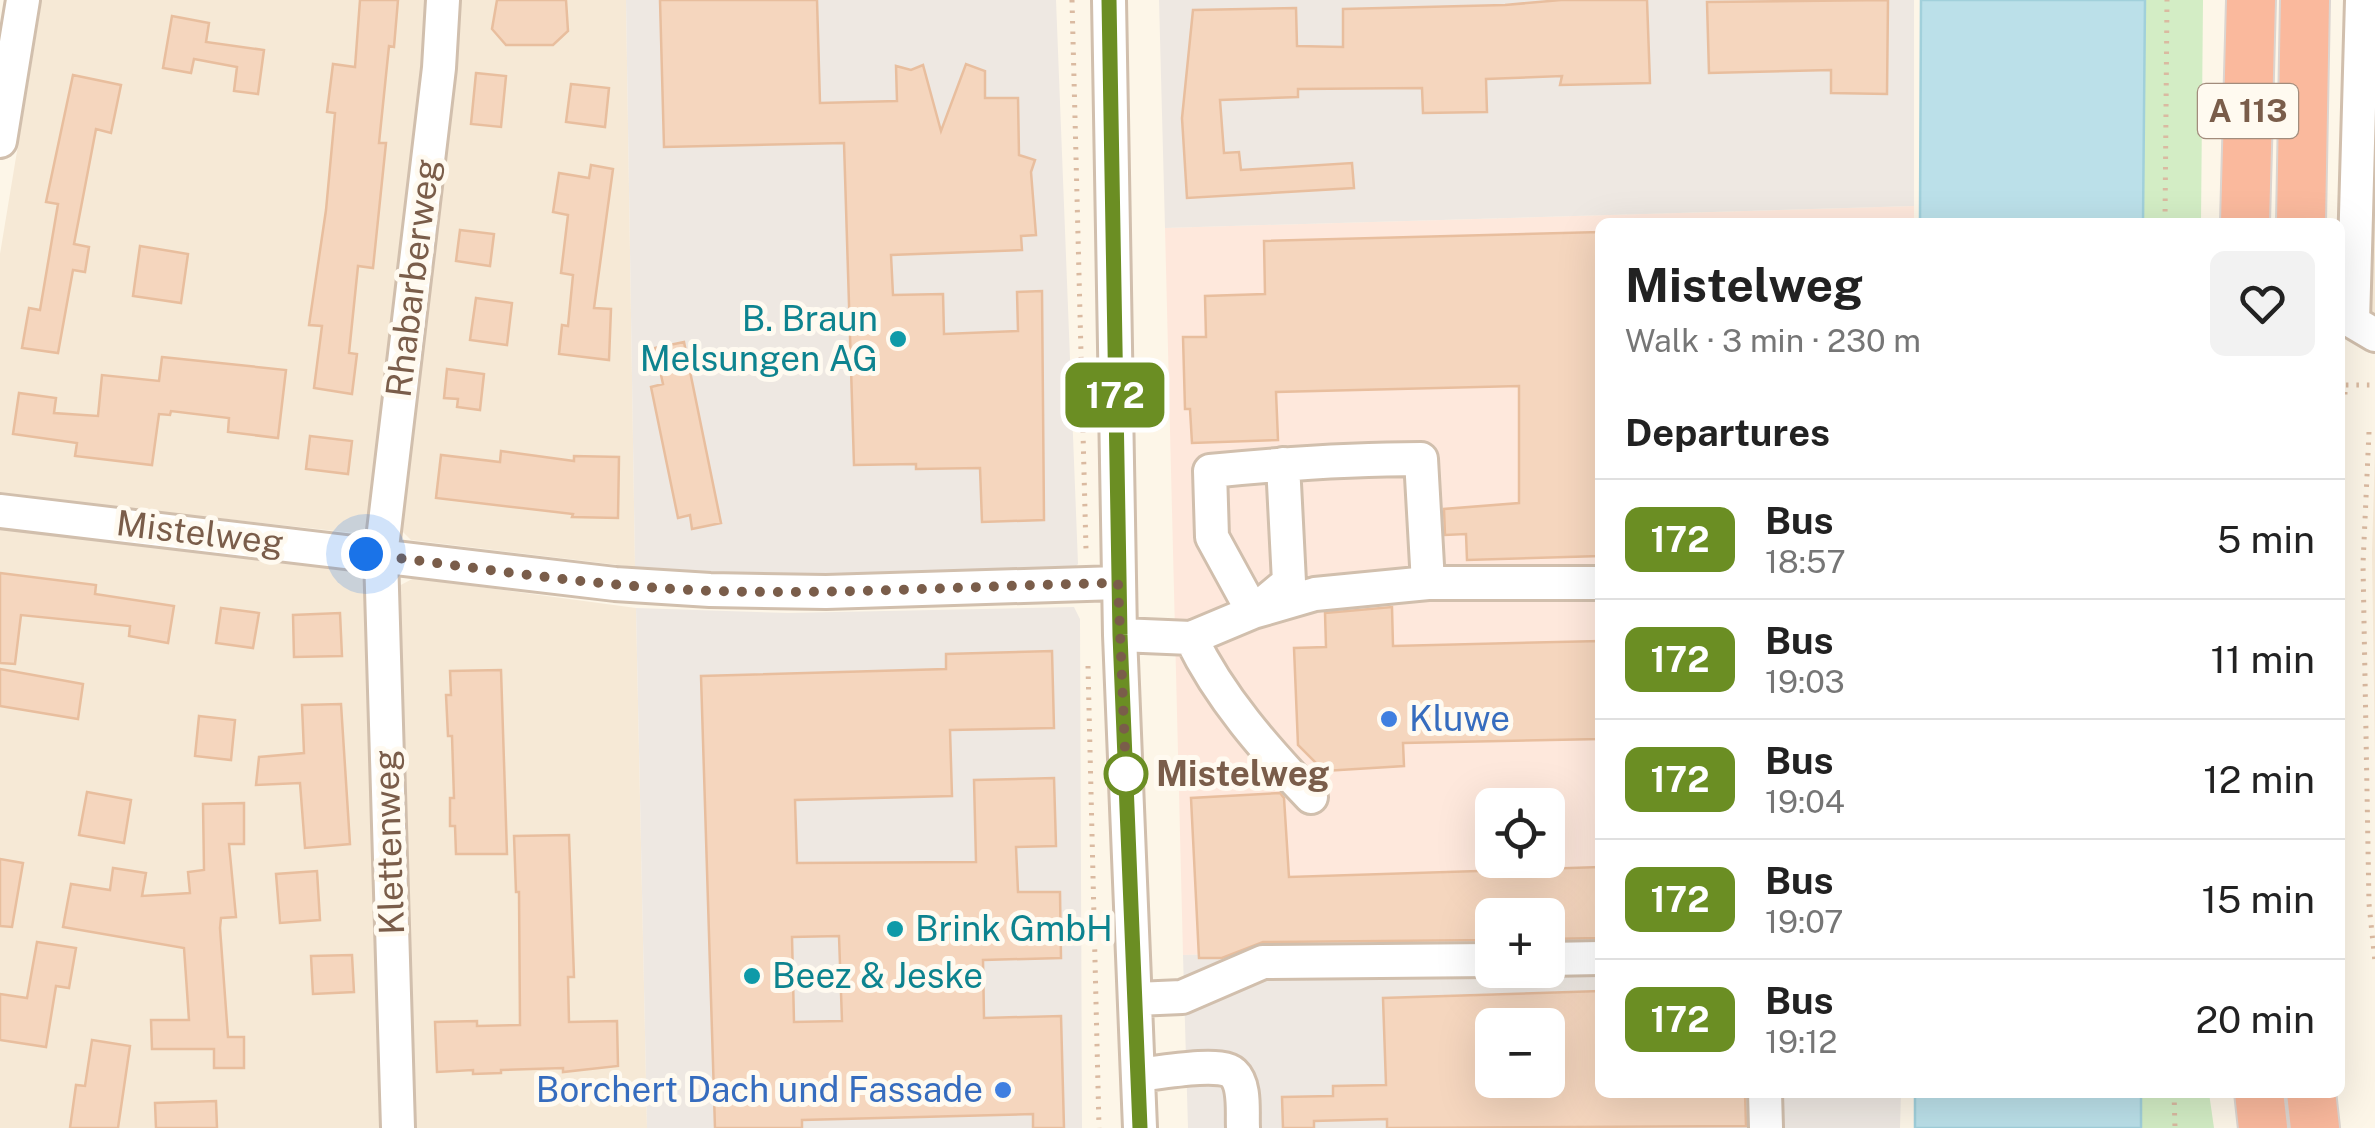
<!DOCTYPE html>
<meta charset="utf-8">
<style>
:root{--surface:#fff;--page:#f2f2f2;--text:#222;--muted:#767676;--line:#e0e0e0}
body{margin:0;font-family:"Public Sans",sans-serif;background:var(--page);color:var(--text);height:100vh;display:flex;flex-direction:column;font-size:38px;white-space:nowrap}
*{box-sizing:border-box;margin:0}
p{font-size:32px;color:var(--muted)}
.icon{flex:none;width:55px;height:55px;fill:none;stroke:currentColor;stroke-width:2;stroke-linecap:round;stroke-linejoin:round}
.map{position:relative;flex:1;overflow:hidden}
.side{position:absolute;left:1595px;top:218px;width:750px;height:880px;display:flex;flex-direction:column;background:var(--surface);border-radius:15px;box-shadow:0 10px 40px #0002}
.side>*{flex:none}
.badge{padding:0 20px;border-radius:15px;font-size:35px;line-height:65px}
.buttons{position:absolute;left:1475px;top:788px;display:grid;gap:20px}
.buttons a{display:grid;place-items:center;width:90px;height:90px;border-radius:15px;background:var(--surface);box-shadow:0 10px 40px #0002;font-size:50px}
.you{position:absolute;width:50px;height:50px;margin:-25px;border:8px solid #fff;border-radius:50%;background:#1a73e8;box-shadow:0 0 0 15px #1a73e833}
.map>.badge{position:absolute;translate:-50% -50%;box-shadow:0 0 0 5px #fff}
h2{padding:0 30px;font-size:38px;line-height:90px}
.round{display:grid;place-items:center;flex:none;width:105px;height:105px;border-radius:15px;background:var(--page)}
.overview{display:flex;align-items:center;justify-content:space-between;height:170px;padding:0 30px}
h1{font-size:48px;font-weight:700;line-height:75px}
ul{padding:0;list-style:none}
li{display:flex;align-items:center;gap:30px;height:120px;padding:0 30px;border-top:2px solid var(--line)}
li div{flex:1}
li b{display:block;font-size:38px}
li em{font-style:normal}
li .badge{min-width:110px;font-weight:700;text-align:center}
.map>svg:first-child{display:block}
</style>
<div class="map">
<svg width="2375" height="1128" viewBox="0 0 2375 1128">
<rect width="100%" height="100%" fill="#fdf6e8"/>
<path fill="#f6e9d6" d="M42,0H430L423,84L369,524L363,530L354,533L0,494V254Z
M455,0H626L635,567L411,540L397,526Z
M2375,48V324L2367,312Z
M2375,449V761L2372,553Z
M0,528L350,571L364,580L367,585L384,1128H0Z
M414,578L636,608L647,1128H410L397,587Z"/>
<path fill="#fee8dc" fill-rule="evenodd" d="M1914,206V222H1600V945L1548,946V915H1492V947L1183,955L1165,228ZM1492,805H1548V860H1492Z"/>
<path fill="#eee8e2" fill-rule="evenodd" d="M626,0H1056L1078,564L1073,569L813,576L721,575L635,567Z
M1159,0H1914V206L1165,228Z
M1074,607L1080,619L1082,1128H647L636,608L788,613Z
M1600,945V1092L1901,1093L1900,1128H1188L1183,955L1492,947V970H1548ZM1492,1025H1548V1080H1492Z"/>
<path fill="#d3edc5" d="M2145,0H2203L2201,222H2143Z
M2141,1093H2209L2214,1128H2141Z"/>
<path fill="#bbe0e9" stroke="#a1d0db" stroke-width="2.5" d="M1921,0H2145L2143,222H1920Z
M1915,1093H2141V1128H1915Z"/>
<path fill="#f5d6be" stroke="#e8be9e" stroke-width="2.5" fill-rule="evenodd" d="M360,0H398L394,47L389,46L379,143H386L373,268L358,266L349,353L357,354L352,394L314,388L322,326L309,325L326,210L335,113L327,112L333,64L355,67Z
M497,0H566L568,31L553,45H506L492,29Z
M660,0H817L820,103L897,101L896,66L911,70L923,65L941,131L966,64L985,71V98H1018L1019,155L1035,160L1031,172L1036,235L1021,236L1022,250L891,255L893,295L943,294L944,334L1018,331L1017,292L1042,291L1044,520L982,522L980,468L916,469V464L854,465L844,143L664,147Z
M1561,0H1647L1650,83L1560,85L1562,76L1486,79L1487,112L1423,113L1422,88L1298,89V97L1220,100L1224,153L1239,152L1241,170L1352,163L1354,188L1187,198L1182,118L1193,10L1296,8L1297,46L1343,47V9L1505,5Z
M1888,0L1887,94L1831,93V70L1709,73L1707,2Z
M172,16L209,23L206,42L264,50L258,94L234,91L237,67L194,59L191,73L163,68Z
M476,73L506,76L501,127L471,124Z
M73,75L121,85L111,133L96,129L74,244L89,247L85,272L73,270L58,353L22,348L29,308L40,310L58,204L46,202Z
M571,84L609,88L605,127L566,122Z
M591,165L613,169L594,308L611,309L609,360L559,354L562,325L568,326L573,275L561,273L568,215L553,212L559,173L589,178Z
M460,230L494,234L490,266L456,261Z
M1600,232V556L1467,560L1466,534L1445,535L1444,509L1519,503V386L1276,392L1278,440L1192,443L1190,409H1185L1183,337H1206L1205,296L1265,294L1264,241Z
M140,246L188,254L181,303L133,296Z
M476,298L512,303L507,345L470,340Z
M684,342L721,523L692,529L690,515L678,518L651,387L663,384L655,348Z
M162,357L286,370L278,438L228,432L229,418L171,411L170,415L159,414L152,465L75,456L77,443L13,434L19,393L56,398L54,413L98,416L102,375L159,381Z
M447,369L484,374L480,410L457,407L458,399L444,398Z
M310,436L352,441L348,474L306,469Z
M501,451L574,461V456L619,457L618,518L572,517L573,514L436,498L441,455L500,462Z
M0,573L96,585L95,594L174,606L168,643L129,636L130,626L21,615L15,664L0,663Z
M1392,607L1393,646L1600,641V739L1403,743L1404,766L1324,771L1298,745L1294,648L1326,647L1325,613Z
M221,608L259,613L253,648L216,643Z
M340,613L342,656L294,657L293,615Z
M1052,651L1054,728L950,730L952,796L795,800L797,863L976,862L974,780L1054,778L1056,846L1016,847L1018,892H1060L1061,958L983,960L984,1018L1061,1016L1064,1128H1033V1114L802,1120V1128H715L701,676L946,669V654ZM839,936L842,1021L794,1022L792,937Z
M0,669L83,684L78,719L0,706Z
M501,670L507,854H456L455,826H450V798H454L452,736H448L446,695H451L450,671Z
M341,704L350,844L305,848L300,783L256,785L259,757L304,753L302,705Z
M199,716L235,720L231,760L195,756Z
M87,792L131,800L124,843L79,835Z
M1280,793L1284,798L1289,877L1600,867V938L1548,939V915H1492V940L1263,942L1222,958H1199L1191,798Z
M244,803V844H229L236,917L221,918L220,928L228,1037H244V1068H214V1049H152L151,1020H189L184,948L63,927L71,884L110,890L113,868L146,873L142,896L190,893L188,872L204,870L203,804Z
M569,835L574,977H568L569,1022L617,1021L618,1066L563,1072V1068L501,1070V1073L473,1074V1070L437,1072L435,1022L477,1021V1026L520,1025L519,892H516L514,836Z
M0,859L23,863L12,927L0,926Z
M317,871L320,920L280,923L276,874Z
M37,942L76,948L69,988L56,986L46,1047L0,1040V994L27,998Z
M352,955L354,992L313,994L311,956Z
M1600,991V1092H1745L1746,1126L1387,1128V1119L1314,1121V1128H1283L1282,1097L1333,1096V1086L1386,1085L1383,998ZM1492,1025H1548V1080H1492Z
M92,1040L130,1046L118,1128H70L76,1085L85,1086Z
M216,1101L217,1128H156L155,1103Z"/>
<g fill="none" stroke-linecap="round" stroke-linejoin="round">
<g stroke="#d1bfad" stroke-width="38">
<path id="minor" d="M1109,0L1120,635L1140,1128
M2362,0L2353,322L2375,335
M0,141L23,0
M1283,464L1289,582L1253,612L1212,537L1210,471C1281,464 1350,459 1421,459L1428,583
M0,511L615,584L710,590L826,592L1118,583
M1120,635L1191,638L1253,612L1315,594L1428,583H1600
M1191,638C1220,698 1265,749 1311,797
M1548,959L1600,958
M1136,999L1182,997L1263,962L1492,960
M1138,1075C1157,1073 1221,1061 1233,1073C1246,1085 1242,1112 1243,1128
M1765,1092L1766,1128
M398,1128L381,556L439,68L443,0"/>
</g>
<g stroke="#dcd5d0" stroke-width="52">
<path id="highway" d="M2245,222L2251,0
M2301,222L2305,0
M2259,1092L2263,1128
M2311,1092L2315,1128"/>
</g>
<path stroke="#dabaa1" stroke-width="5" stroke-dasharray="2.5 8" stroke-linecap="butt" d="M1072,0L1086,550
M2165,222L2167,0
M2340,399L2345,400V385H2372
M2369,432L2363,564L2369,904L2375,962
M1088,666L1099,1128
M2174,1092L2175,1128"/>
<use href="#minor" stroke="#fff" stroke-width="32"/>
<use href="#highway" stroke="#fab99d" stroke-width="48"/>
</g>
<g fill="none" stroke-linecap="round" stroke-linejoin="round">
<g stroke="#fff" stroke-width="22">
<path id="line" d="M1109,0L1120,635L1140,1128"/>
</g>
<use href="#line" stroke="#6b8e23" stroke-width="15"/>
<path stroke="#7a5d4a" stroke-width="10" stroke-dasharray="0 18" d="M366,554C481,568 598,587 714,591C849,595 984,585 1118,583L1126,774"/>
</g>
<g fill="#0f9aa8" stroke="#fffaf0" stroke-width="4">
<circle cx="898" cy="339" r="10"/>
<circle cx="895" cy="929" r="10"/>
<circle cx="752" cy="976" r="10"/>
</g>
<g fill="#3f7fe0" stroke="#fffaf0" stroke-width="4">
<circle cx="1389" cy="719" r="10"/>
<circle cx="1003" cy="1090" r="10"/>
</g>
<circle fill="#fff" stroke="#6b8e23" stroke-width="5" cx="1126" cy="774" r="20"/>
<g text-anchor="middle" stroke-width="10" stroke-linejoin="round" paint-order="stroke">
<rect fill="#fffaf0" stroke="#a28c7c" stroke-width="2.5" x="2198" y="84" width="100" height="54" rx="8"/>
<g font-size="32" font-weight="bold" fill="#7a5d4a">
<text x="2248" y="122">A 113</text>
</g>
<g font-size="35" fill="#7a5d4a" stroke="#fffaf0">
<text transform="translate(413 278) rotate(-83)" y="12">Rhabarberweg</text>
<text transform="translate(200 533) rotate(7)" y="12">Mistelweg</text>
<text transform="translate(389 842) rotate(-92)" y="12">Klettenweg</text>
</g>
<g font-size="35" fill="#0d838f" stroke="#fffaf0" text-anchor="start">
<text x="878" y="331" text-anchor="end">B. Braun<tspan x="878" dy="40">Melsungen AG</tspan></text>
<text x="915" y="941">Brink GmbH</text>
<text x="772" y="988">Beez &amp; Jeske</text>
</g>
<g font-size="35" fill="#366cbe" stroke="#fffaf0" text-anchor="start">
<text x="1409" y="731">Kluwe</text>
<text x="983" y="1102" text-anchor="end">Borchert Dach und Fassade</text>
</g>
<g font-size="35" font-weight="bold" fill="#7a5d4a" stroke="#fffaf0" text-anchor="start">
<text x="1156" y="786">Mistelweg</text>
</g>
</g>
</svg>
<div class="buttons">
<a><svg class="icon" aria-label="locate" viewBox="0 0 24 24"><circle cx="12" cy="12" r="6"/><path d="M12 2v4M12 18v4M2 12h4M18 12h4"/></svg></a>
<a>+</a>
<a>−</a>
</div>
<div class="you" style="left:366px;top:554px"></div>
<b class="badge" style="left:1115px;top:395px;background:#6b8e23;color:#fff">172</b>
<section class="side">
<div class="overview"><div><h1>Mistelweg</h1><p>Walk · 3 min · 230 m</p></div><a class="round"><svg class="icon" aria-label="heart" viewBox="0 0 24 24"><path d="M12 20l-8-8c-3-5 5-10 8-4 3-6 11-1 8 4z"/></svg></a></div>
<h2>Departures</h2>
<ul>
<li><span class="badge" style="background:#6b8e23;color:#fff">172</span><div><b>Bus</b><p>18:57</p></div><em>5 min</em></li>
<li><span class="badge" style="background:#6b8e23;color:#fff">172</span><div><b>Bus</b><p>19:03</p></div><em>11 min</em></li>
<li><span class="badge" style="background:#6b8e23;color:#fff">172</span><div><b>Bus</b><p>19:04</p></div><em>12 min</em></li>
<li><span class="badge" style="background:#6b8e23;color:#fff">172</span><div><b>Bus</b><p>19:07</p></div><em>15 min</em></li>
<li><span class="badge" style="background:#6b8e23;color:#fff">172</span><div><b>Bus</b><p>19:12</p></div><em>20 min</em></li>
</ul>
</section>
</div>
